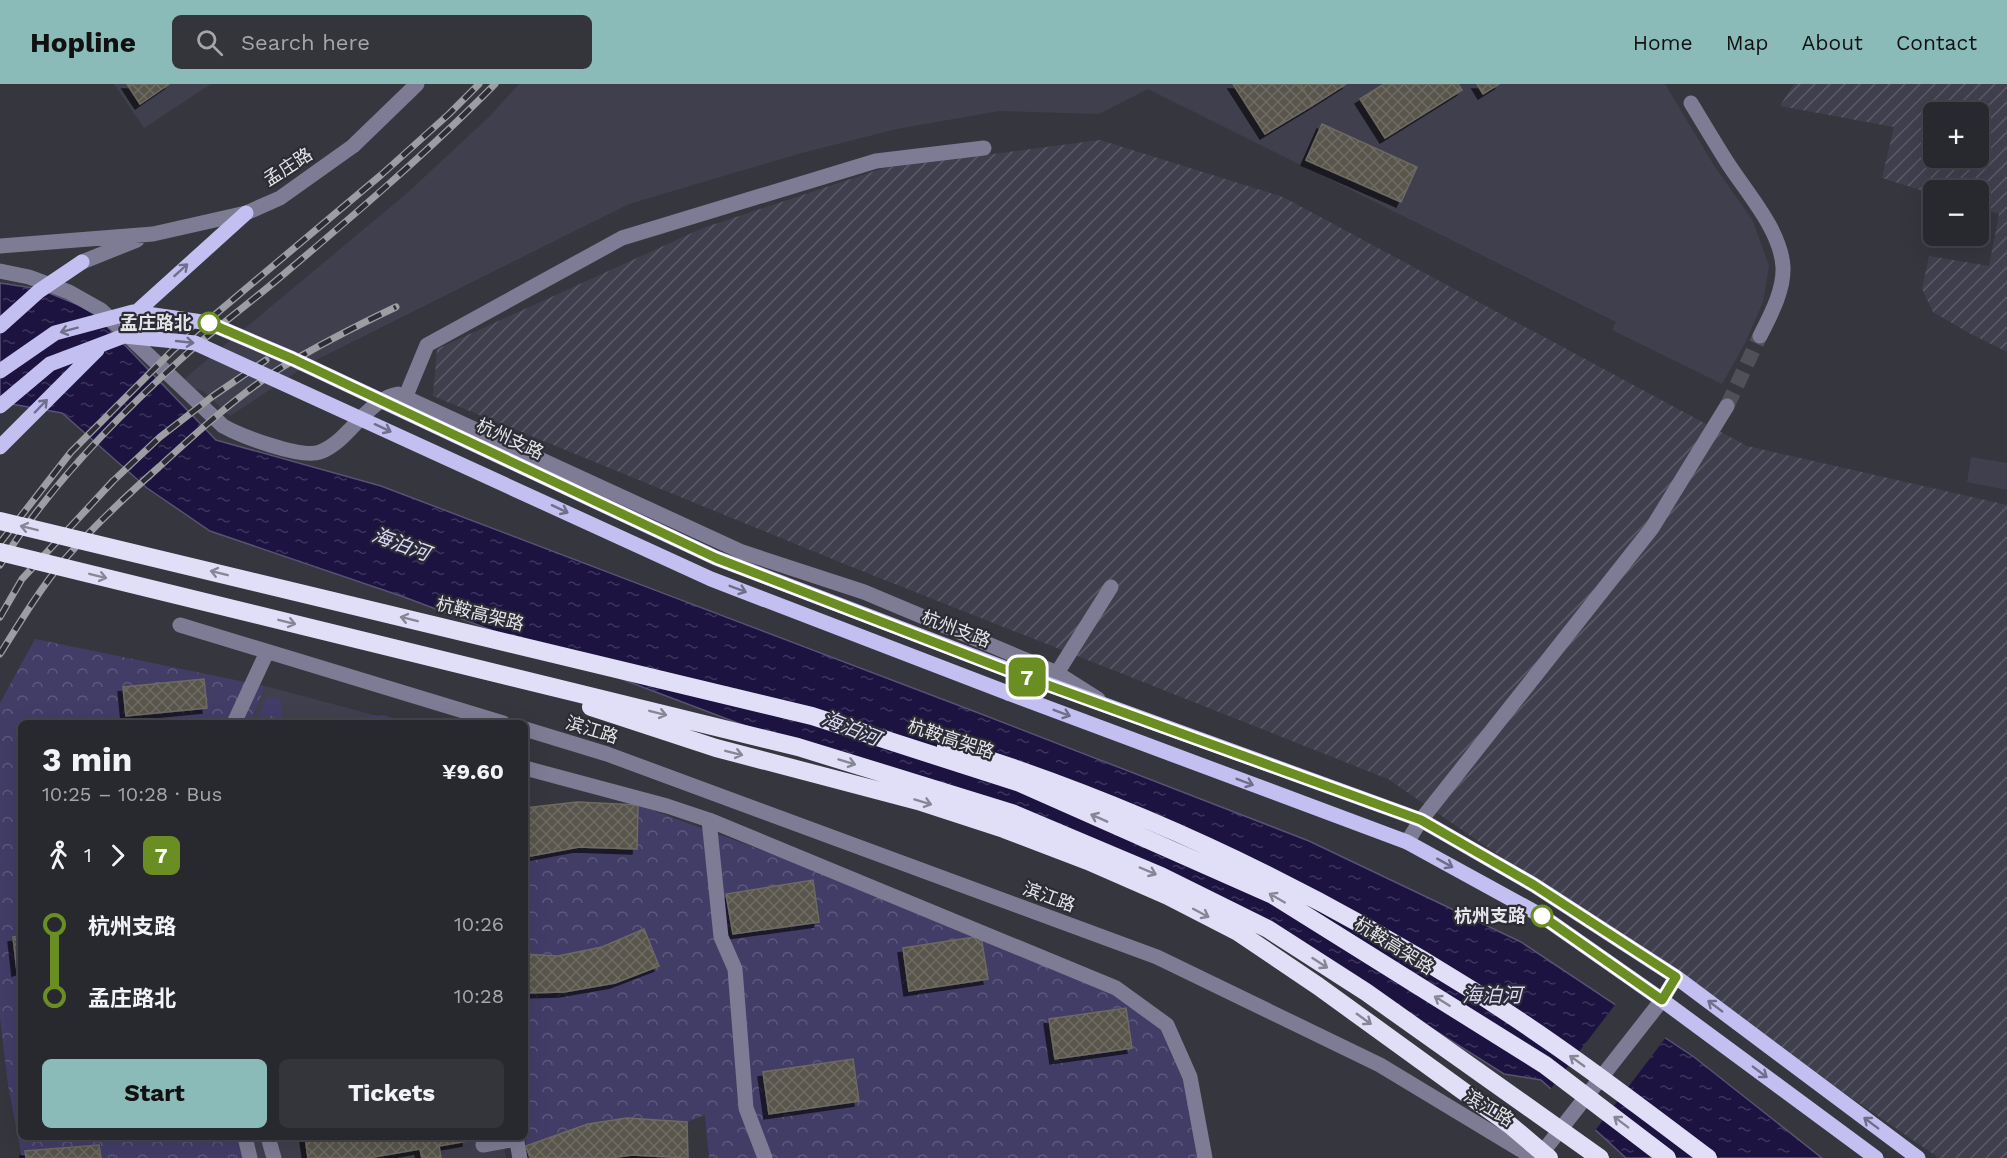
<!DOCTYPE html>
<meta charset="utf-8">
<style>
:root{--surface:#28282f;--page:#34343b;--text:#f1f3f6;--muted:#a5a6aa;--line:#44444b;--accent:#8bbbb9}
body{margin:0;font-family:"Work Sans","Noto Sans SC",sans-serif;background:var(--page);color:var(--text);height:100vh;display:flex;flex-direction:column;font-size:22px;white-space:nowrap}
*{box-sizing:border-box;margin:0}
p{font-size:20px;color:var(--muted)}
.icon{flex:none;width:33px;height:33px;fill:none;stroke:currentColor;stroke-width:2;stroke-linecap:round;stroke-linejoin:round}
.map{position:relative;flex:1;overflow:hidden}
.sheet{position:absolute;left:18px;top:636px;width:510px;height:420px;display:flex;flex-direction:column;background:var(--surface);border-radius:9px;box-shadow:0 6px 24px #0002,0 0 0 2px var(--line)}
.sheet>*{flex:none}
.badge{padding:0 12px;border-radius:9px;font-size:21px;line-height:39px}
.controls{position:absolute;left:1923px;top:18px;display:grid;gap:12px}
.controls a{display:grid;place-items:center;width:66px;height:66px;border-radius:9px;background:var(--surface);box-shadow:0 6px 24px #0002,0 0 0 2px var(--line);font-size:30px}
.map>.badge{position:absolute;translate:-50% -50%;box-shadow:0 0 0 3px #fff}
.legs{display:flex;align-items:center;gap:9px;height:66px;padding:0 24px;font-size:20px}
.legs p{margin-inline-start:auto}
.overview{display:flex;align-items:center;justify-content:space-between;height:102px;padding:0 24px}
h1{font-size:33px;font-weight:700;line-height:45px}
.button{display:flex;gap:12px;margin-top:auto;padding:12px 24px}
.button a{flex:1;height:69px;border-radius:9px;background:var(--accent);color:#111;font-size:24px;font-weight:700;line-height:69px;text-align:center}
.button a+a{background:var(--page);color:var(--text)}
ul{padding:0 24px;list-style:none}
li{display:flex;align-items:center;gap:21px;height:72px;font-size:22px}
li i{display:grid;place-items:center;width:9px;height:100%;margin:0 8px;background:currentColor}
li i::after{content:'';width:15px;height:15px;margin:-8px;border:4px solid;border-radius:50%;background:var(--surface)}
li p{margin-inline-start:auto}
li:first-child i{background:linear-gradient(#0000 50%,currentColor 0)}
li:last-child i{background:linear-gradient(currentColor 50%,#0000 0)}
header{display:flex;align-items:center;gap:36px;box-sizing:border-box;height:84px;padding:0 30px;background:var(--accent);color:#111}
header strong{font-size:28px}
nav{display:flex;gap:33px;margin-inline-start:auto;font-size:21px}
.search{width:420px;height:54px;background:var(--page);display:flex;align-items:center;gap:15px;box-sizing:border-box;padding:0 21px;border-radius:9px;color:var(--muted);font-size:22px}
.map>svg:first-child{display:block}
</style>
<header>
<strong>Hopline</strong>
<div class="search"><svg class="icon" aria-label="search" viewBox="0 0 24 24"><circle cx="10" cy="10" r="6"/><path d="M15 15l6 6"/></svg>Search here</div>
<nav><a>Home</a><a>Map</a><a>About</a><a>Contact</a></nav>
</header>
<div class="map">
<svg width="2007" height="1074" viewBox="0 0 2007 1074">
<defs>
<pattern id="industrial-furrows" width="10" height="10" patternUnits="userSpaceOnUse" patternTransform="scale(1.5)"><rect width="10" height="10" fill="#403f4e"/><path d="M-1 1l2-2M0 10L10 0M9 11l2-2" fill="none" stroke="#5b5b68"/></pattern>
<pattern id="forest-firs" width="22" height="20" patternUnits="userSpaceOnUse" patternTransform="scale(1.5)"><rect width="22" height="20" fill="#423d67"/><path d="M5 1l3.5 6h-7zM16 11l3.5 6h-7z" fill="#5d597d"/></pattern>
<pattern id="park-crowns" width="20" height="18" patternUnits="userSpaceOnUse" patternTransform="scale(1.5)"><rect width="20" height="18" fill="#423d67"/><path d="M2 6a3 3 0 1 1 6 0M12 15a3 3 0 1 1 6 0" fill="none" stroke="#5d597d"/></pattern>
<pattern id="water-ripples" width="26" height="14" patternUnits="userSpaceOnUse" patternTransform="scale(1.5)"><rect width="26" height="14" fill="#1c1340"/><path d="M2 4q2-2 4 0t4 0M15 11q2-2 4 0t4 0" fill="none" stroke="#3d355c"/></pattern>
<pattern id="building-cross-hatch" width="8" height="8" patternUnits="userSpaceOnUse" patternTransform="scale(1.5)"><rect width="8" height="8" fill="#58544b"/><path d="M0 0l8 8M0 8l8-8" fill="none" stroke="#706c65"/></pattern>
<filter id="shadow"><feDropShadow dx="-5" dy="5" stdDeviation="0" flood-color="#0009"/></filter>
</defs>
<rect width="100%" height="100%" fill="#36363f"/>
<path fill="#403f4e" d="M114,0H211L144,44Z
M519,0H1665L1715,83L1753,137L1769,182L1763,218L1745,259L1722,300L1612,246L1616,238L1148,5L1099,30L999,27L897,45L798,70L629,120L312,278L230,332L203,307L189,303L184,295L406,110L490,32Z
M1971,373L2007,379V406L1967,398Z
M265,602L404,639H251Z
M251,1053H502L506,1074H255Z"/>
<path fill="url(#industrial-furrows)" fill-rule="evenodd" d="M1794,0H2007V268L1969,249L1933,228L1922,205L1929,172L1989,182L1999,130L1979,124L1978,106H1934L1933,110L1882,94L1894,43L1780,22ZM1934,28H1978V74H1934Z
M1100,56L1283,113L1747,362L2007,421V1074H1939L1388,695L847,481L433,312L437,265L703,144L884,84Z"/>
<path fill="#423d67" d="M383,631L410,639H337L344,635Z"/>
<path fill="url(#forest-firs)" d="M267,613H280L283,639H257Z"/>
<path fill="url(#park-crowns)" d="M35,555L265,602L251,639H21V1053H251L255,1074H22L8,1001L0,933V619Z
M638,721L841,795L1116,904L1167,941L1190,993L1203,1074H709L705,1031L687,1038L627,1034L588,1040L526,1062L525,907L564,908L615,899L659,881L644,845L601,863L558,872L525,870V773Z"/>
<path fill="url(#water-ripples)" stroke="#585273" stroke-width="1.5" d="M0,199L39,205L91,226L216,356L381,402L976,628L1309,757L1521,858L1694,973L1822,1074H1626L1541,996L1504,990L1336,884L1122,784L404,513L210,447L147,404L62,329L0,318Z"/>
<path fill="#36363f" d="M1617,918L1667,952L1594,1048L1549,1007Z"/>
<path fill="url(#building-cross-hatch)" stroke="#6e6a61" stroke-width="1.5" filter="url(#shadow)" d="M127,0H169L140,20Z
M1233,0H1300L1313,21L1265,50Z
M1300,0H1346L1313,21Z
M1384,0H1458L1462,6L1385,54L1360,15Z
M1477,0H1499L1483,10Z
M1322,40L1417,83L1401,118L1306,76Z
M204,595L207,624L126,632L123,603Z
M577,718L638,721L637,765L579,763L525,773V724Z
M813,796L819,838L733,850L726,810Z
M644,845L659,882L615,899L564,908L525,909V870L558,872L602,863Z
M21,852V886L17,887L13,853Z
M981,852L988,895L909,907L903,864Z
M1126,924L1132,964L1055,975L1049,935Z
M853,975L859,1017L769,1030L763,988Z
M627,1034L687,1038L688,1074L632,1071L610,1074H530L526,1062L588,1040Z
M305,1053H467V1057L439,1062L441,1074H422L420,1065L368,1074H308Z
M99,1061L101,1074H26L25,1067Z"/>
<g fill="none" stroke-linecap="round" stroke-linejoin="round">
<path stroke="#505058" stroke-width="15" stroke-dasharray="15 8" stroke-linecap="butt" d="M1727,322L1760,252"/>
<path stroke="#7d7c94" stroke-width="15" d="M1691,19C1703,39 1715,59 1727,78C1746,108 1781,146 1783,183C1784,207 1770,232 1760,252
M0,162L153,150L246,129L280,114L353,62L417,0
M82,178L137,156
M0,187L29,193L69,208L101,226L223,342C241,352 301,375 320,368C338,361 350,345 363,332C374,322 382,313 398,310L742,468L864,508L1057,589L1098,615
M405,314L427,261L622,154L876,77L984,64
M180,541L503,639
M1057,589L1111,503
M234,639L267,568
M525,645L607,670L1157,873L1380,981L1534,1074
M525,684L667,722L709,736L1116,904L1167,941L1190,993L1205,1074
M709,736L721,853L735,885L746,1024L765,1074
M1407,758L1421,736L1652,444L1727,322
M245,1053L250,1074
M268,1053L274,1074
M516,1053L520,1074
M483,1061L516,1055
M1538,1074L1662,916L1676,893"/>
<path stroke="#c3c0f1" stroke-width="15" d="M1017,589L1421,736L1534,801L1676,893L1918,1074
M1008,609L1407,758L1542,832L1662,916L1876,1074"/>
<g stroke="#9d9da4" stroke-width="7">
<path id="rail" d="M0,459L71,368L173,266L381,91L449,30L479,0
M0,481C45,407 116,334 180,276C211,247 246,222 278,195C353,132 427,69 495,0
M0,533L22,495L113,397L160,353L213,312L266,276
M0,570C20,538 40,505 64,476C93,443 126,412 159,383C197,348 236,313 279,285C317,262 356,242 396,223"/>
</g>
<use href="#rail" stroke="#2c2c34" stroke-width="4.5" stroke-dasharray="14" stroke-linecap="butt"/>
<path stroke="#c3c0f1" stroke-width="15" d="M132,232L246,129
M0,242L39,207L82,178
M0,287L55,249L133,228L209,239L293,275L716,474L1017,589
M0,322L50,280L124,252L195,259L711,495L1008,609
M0,363L97,266"/>
<path stroke="#e0dff7" stroke-width="18" d="M0,437L812,632L1020,699L1273,811L1545,981L1667,1074
M0,468L798,663L1012,729L1161,792L1268,845L1366,908L1600,1074
M591,623L716,664L918,717L1004,745L1088,777L1168,812L1238,848L1318,902L1510,1041L1549,1074
M946,662C1131,719 1308,803 1472,906C1554,957 1631,1016 1708,1074"/>
</g>
<defs><path id="oneway-shaft" d="M-6 0H5M1.5-3L5.5 0L1.5 3" fill="none" stroke-width="1.6" stroke-linecap="round" stroke-linejoin="round" transform="scale(1.5)"/></defs>
<g stroke="#706f89">
<use href="#oneway-shaft" transform="translate(181 186) rotate(-42)"/>
<use href="#oneway-shaft" transform="translate(69 246) rotate(165)"/>
<use href="#oneway-shaft" transform="translate(185 258) rotate(6)"/>
<use href="#oneway-shaft" transform="translate(41 322) rotate(-46)"/>
<use href="#oneway-shaft" transform="translate(383 344) rotate(25)"/>
<use href="#oneway-shaft" transform="translate(560 425) rotate(25)"/>
<use href="#oneway-shaft" transform="translate(738 505) rotate(21)"/>
<use href="#oneway-shaft" transform="translate(1062 629) rotate(21)"/>
<use href="#oneway-shaft" transform="translate(1245 698) rotate(21)"/>
<use href="#oneway-shaft" transform="translate(1445 779) rotate(29)"/>
<use href="#oneway-shaft" transform="translate(1715 922) rotate(-143)"/>
<use href="#oneway-shaft" transform="translate(1760 988) rotate(37)"/>
<use href="#oneway-shaft" transform="translate(1871 1039) rotate(-143)"/>
</g>
<g stroke="#868696">
<use href="#oneway-shaft" transform="translate(29 444) rotate(-166)"/>
<use href="#oneway-shaft" transform="translate(219 489) rotate(-166)"/>
<use href="#oneway-shaft" transform="translate(98 492) rotate(14)"/>
<use href="#oneway-shaft" transform="translate(409 535) rotate(-166)"/>
<use href="#oneway-shaft" transform="translate(287 538) rotate(14)"/>
<use href="#oneway-shaft" transform="translate(658 629) rotate(14)"/>
<use href="#oneway-shaft" transform="translate(734 669) rotate(14)"/>
<use href="#oneway-shaft" transform="translate(847 678) rotate(17)"/>
<use href="#oneway-shaft" transform="translate(923 718) rotate(17)"/>
<use href="#oneway-shaft" transform="translate(1099 734) rotate(-156)"/>
<use href="#oneway-shaft" transform="translate(1148 787) rotate(23)"/>
<use href="#oneway-shaft" transform="translate(1277 814) rotate(-150)"/>
<use href="#oneway-shaft" transform="translate(1201 829) rotate(28)"/>
<use href="#oneway-shaft" transform="translate(1320 879) rotate(33)"/>
<use href="#oneway-shaft" transform="translate(1442 917) rotate(-148)"/>
<use href="#oneway-shaft" transform="translate(1364 935) rotate(36)"/>
<use href="#oneway-shaft" transform="translate(1577 977) rotate(-144)"/>
<use href="#oneway-shaft" transform="translate(1621 1038) rotate(-143)"/>
</g>
<g fill="none" stroke-linecap="round" stroke-linejoin="round">
<g stroke="#fff" stroke-width="14">
<path id="line-1" d="M209,239L293,275L716,474L1017,590L1421,736L1534,801L1676,893L1662,916L1542,832"/>
</g>
<use href="#line-1" stroke="#6b8e23" stroke-width="9"/>
</g>
<g fill="#fff" stroke="#6b8e23" stroke-width="3">
<circle cx="209" cy="239" r="10"/>
<circle cx="1542" cy="832" r="10"/>
</g>
<g text-anchor="middle" stroke-width="4.5" stroke-linejoin="round" paint-order="stroke">
<g font-size="18" fill="#e4e4e9" stroke="#2c2c34">
<text transform="translate(288 83) rotate(-33)" y="6">孟庄路</text>
<text transform="translate(510 355) rotate(25)" y="6">杭州支路</text>
<text transform="translate(480 530) rotate(14)" y="6">杭鞍高架路</text>
<text transform="translate(956 545) rotate(21)" y="6">杭州支路</text>
<text transform="translate(592 646) rotate(17)" y="6">滨江路</text>
<text transform="translate(951 655) rotate(18)" y="6">杭鞍高架路</text>
<text transform="translate(1049 813) rotate(20)" y="6">滨江路</text>
<text transform="translate(1394 862) rotate(32)" y="6">杭鞍高架路</text>
<text transform="translate(1489 1024) rotate(31)" y="6">滨江路</text>
</g>
<g font-size="18" font-weight="bold" fill="#e4e4e9" stroke="#2c2c34" text-anchor="end">
<text x="192" y="245">孟庄路北</text>
<text x="1526" y="838">杭州支路</text>
</g>
<g font-size="20" font-style="italic" fill="#dbd9fa" stroke="#2c2c34">
<text transform="translate(401 460) rotate(20)" y="7">海泊河</text>
<text transform="translate(851 644) rotate(22)" y="7">海泊河</text>
<text x="1492" y="918">海泊河</text>
</g>
</g>
</svg>
<div class="controls">
<a>+</a>
<a>−</a>
</div>
<b class="badge" style="left:1027px;top:593px;background:#6b8e23;color:#fff">7</b>
<section class="sheet">
<div class="overview"><div><h1>3 min</h1><p>10:25 – 10:28 · Bus</p></div><b>¥9.60</b></div>
<div class="legs"><svg class="icon" aria-label="walk" viewBox="0 0 24 24"><circle cx="13" cy="4" r="2"/><path d="M13 8l-2 6 4 7M11 14l-3 7M7 12l3-4h3l4 4"/></svg>1<svg class="icon" aria-label="forward" viewBox="0 0 24 24"><path d="M9 5l7 7-7 7"/></svg><b class="badge" style="background:#6b8e23;color:#fff">7</b></div>
<ul>
<li><i style="color:#6b8e23"></i><b>杭州支路</b><p>10:26</p></li>
<li><i style="color:#6b8e23"></i><b>孟庄路北</b><p>10:28</p></li>
</ul>
<div class="button"><a>Start</a><a>Tickets</a></div>
</section>
</div>
